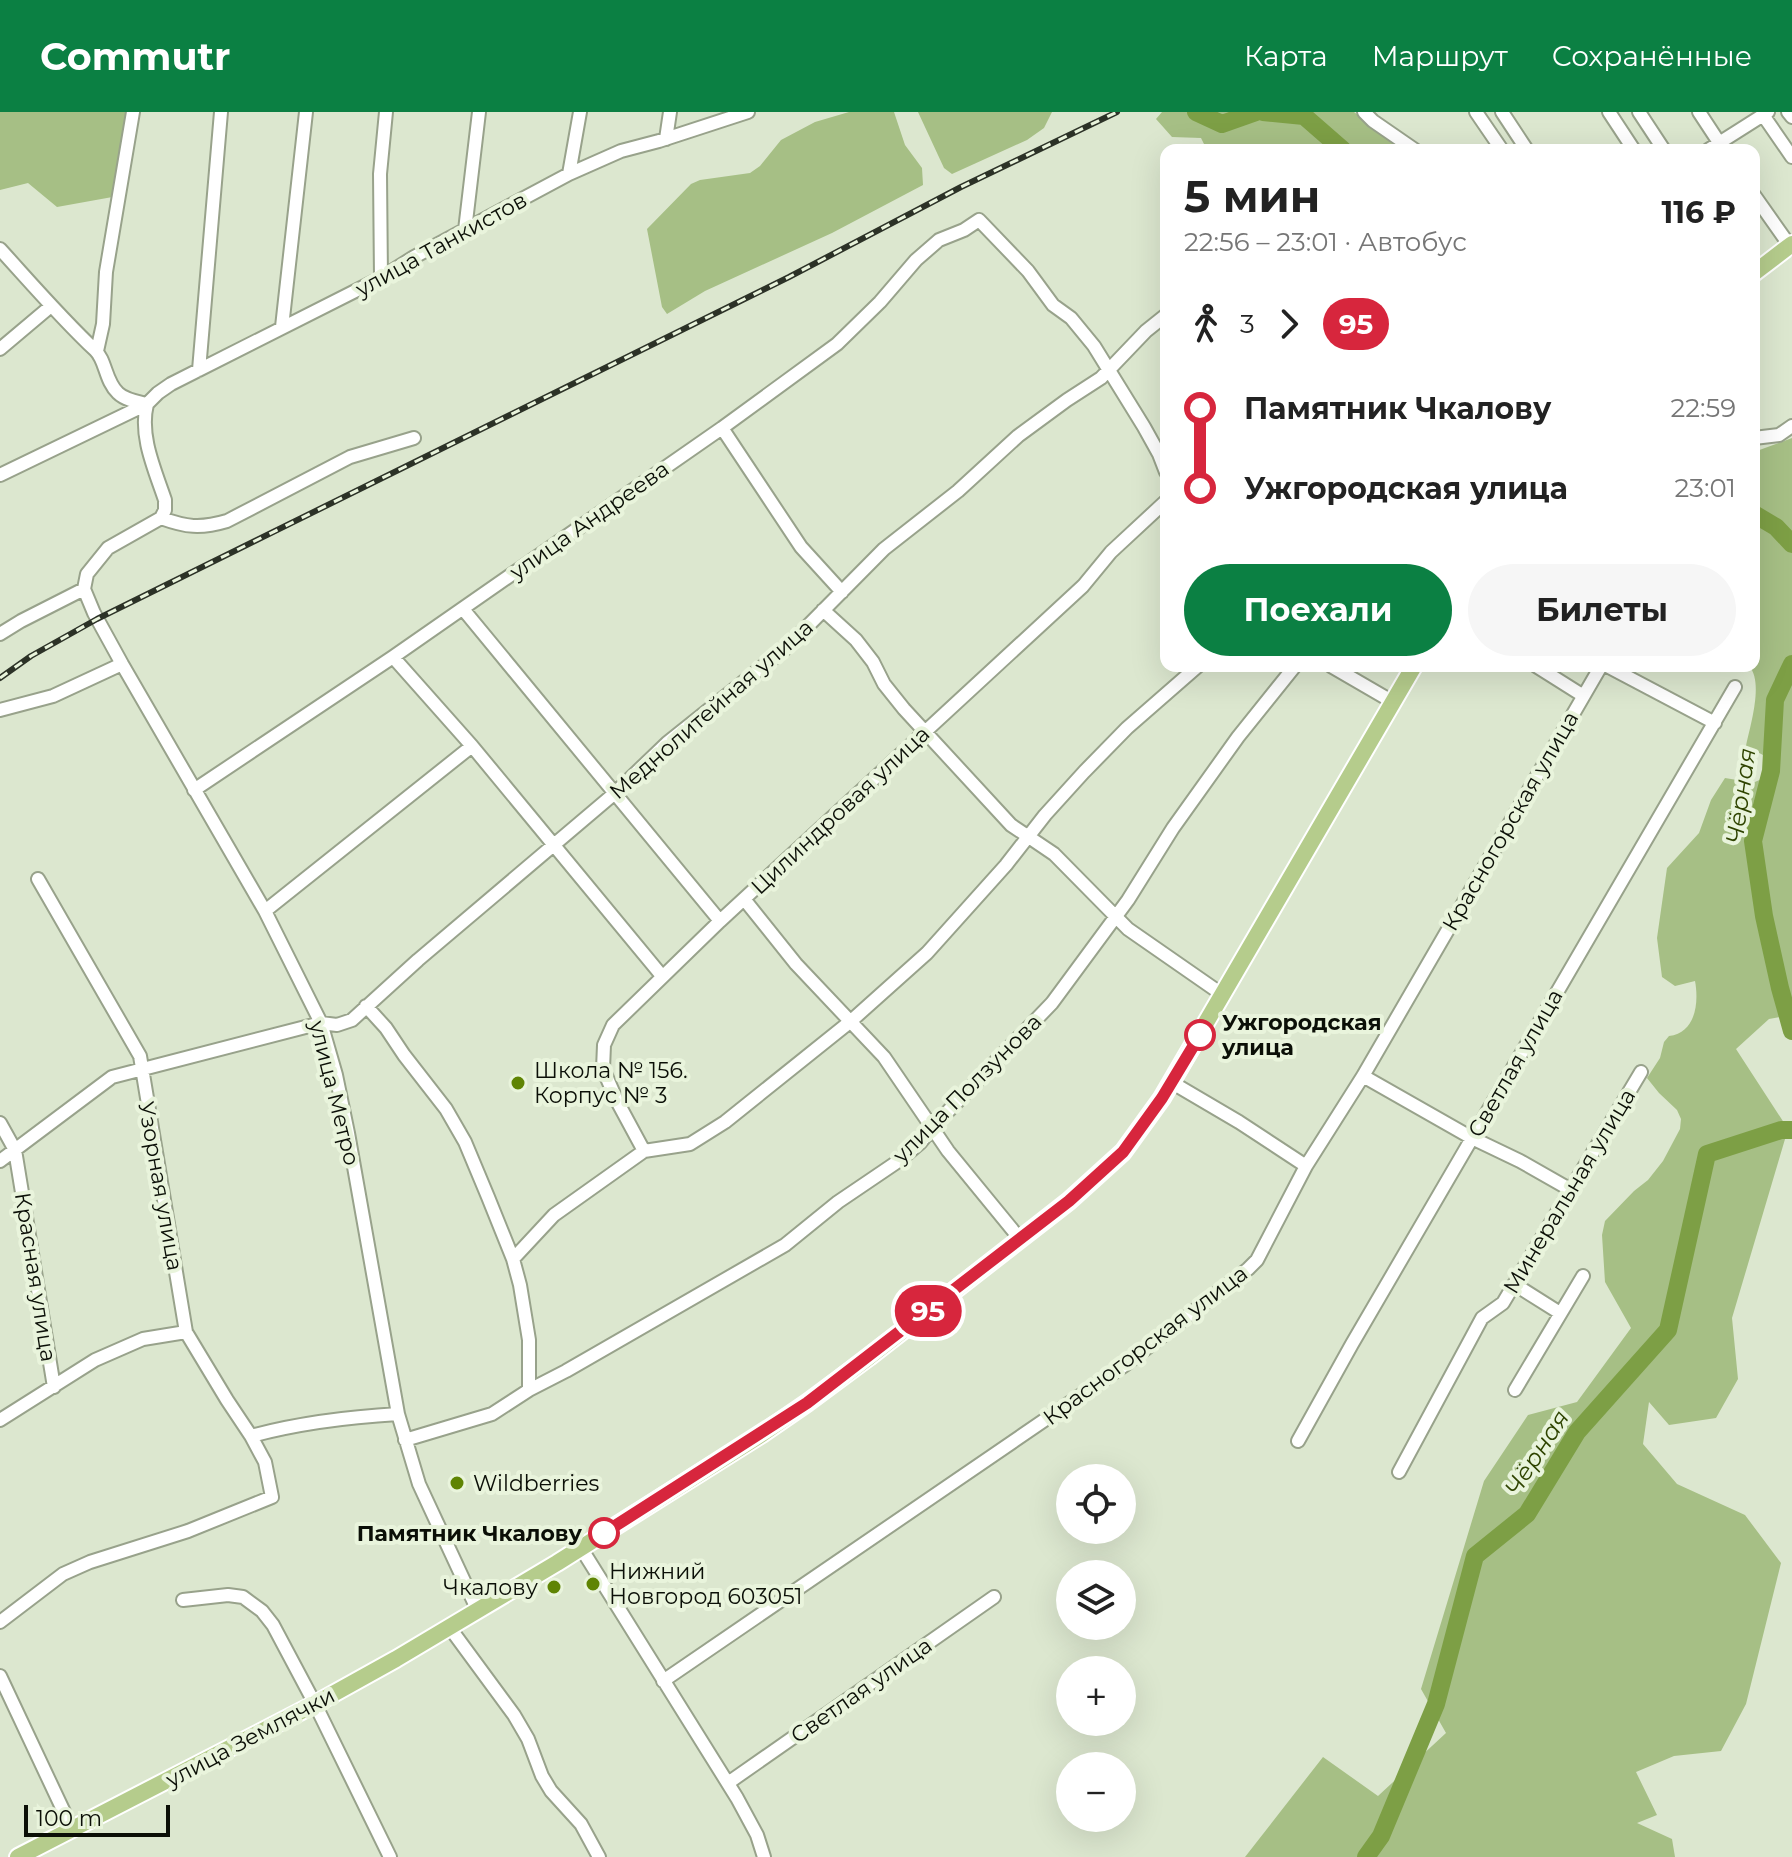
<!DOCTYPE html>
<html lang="ru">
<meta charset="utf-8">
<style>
:root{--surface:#fff;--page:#f6f6f6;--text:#222;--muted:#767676;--accent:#0b8043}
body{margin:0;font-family:Montserrat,sans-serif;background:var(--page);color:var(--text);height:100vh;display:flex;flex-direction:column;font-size:30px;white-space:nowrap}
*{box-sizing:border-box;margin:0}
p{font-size:26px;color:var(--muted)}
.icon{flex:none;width:44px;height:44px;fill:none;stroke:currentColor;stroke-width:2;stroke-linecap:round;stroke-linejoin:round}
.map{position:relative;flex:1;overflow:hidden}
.side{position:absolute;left:1160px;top:32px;width:600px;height:528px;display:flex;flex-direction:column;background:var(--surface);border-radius:16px;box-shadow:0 8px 32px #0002}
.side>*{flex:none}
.badge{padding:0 16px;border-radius:26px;font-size:28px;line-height:52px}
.buttons{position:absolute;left:1056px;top:1352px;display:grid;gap:16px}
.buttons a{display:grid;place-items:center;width:80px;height:80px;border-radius:50%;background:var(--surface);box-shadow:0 8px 32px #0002;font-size:40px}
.scale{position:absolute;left:24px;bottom:20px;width:146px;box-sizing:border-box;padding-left:8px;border:4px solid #0b0f07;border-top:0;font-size:22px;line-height:28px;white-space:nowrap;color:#0b0f07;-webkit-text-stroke:6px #e9f4dc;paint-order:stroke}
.map>.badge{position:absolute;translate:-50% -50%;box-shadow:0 0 0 4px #fff}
.legs{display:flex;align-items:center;gap:12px;height:88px;padding:0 24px;font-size:26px}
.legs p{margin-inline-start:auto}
.headline{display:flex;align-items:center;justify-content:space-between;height:136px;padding:0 24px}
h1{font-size:44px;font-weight:700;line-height:60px}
.button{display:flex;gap:16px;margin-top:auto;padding:16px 24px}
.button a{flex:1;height:92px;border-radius:48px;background:var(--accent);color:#fff;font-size:32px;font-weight:700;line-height:92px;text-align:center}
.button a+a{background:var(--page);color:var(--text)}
ul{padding:0 24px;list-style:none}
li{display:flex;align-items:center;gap:28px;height:80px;font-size:30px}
li i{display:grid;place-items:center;width:12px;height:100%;margin:0 10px;background:currentColor}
li i::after{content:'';width:20px;height:20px;margin:-10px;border:6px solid;border-radius:50%;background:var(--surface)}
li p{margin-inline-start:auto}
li:first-child i{background:linear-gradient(#0000 50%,currentColor 0)}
li:last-child i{background:linear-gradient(currentColor 50%,#0000 0)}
header{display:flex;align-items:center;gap:48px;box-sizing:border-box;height:112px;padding:0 40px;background:var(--accent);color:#fff}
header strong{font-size:38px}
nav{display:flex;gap:44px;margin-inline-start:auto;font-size:28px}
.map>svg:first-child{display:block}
</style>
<header>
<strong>Commutr</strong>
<nav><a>Карта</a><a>Маршрут</a><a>Сохранённые</a></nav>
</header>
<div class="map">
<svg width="1792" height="1745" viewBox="0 0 1792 1745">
<rect width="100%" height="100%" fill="#dce7cf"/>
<path fill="#a6bf85" d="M0,0H134L118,84L57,95L28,71L0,78Z
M849,0H894L905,33L922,56L923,73L832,121L705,179L667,202L662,195L647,117L691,72L700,68L750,61L760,54L781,28L815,10Z
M918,0H1052L1044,16L1027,28L952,62L944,56Z
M1162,0H1354L1403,38H1207L1201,26L1172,25L1156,7Z
M1792,326V903L1769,907L1736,937L1788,1017L1732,1206L1738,1267L1716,1306L1669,1313L1649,1290L1643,1332L1677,1372L1745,1403L1781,1451L1746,1592L1721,1639L1674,1644L1636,1660L1657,1703L1637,1711L1672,1727L1675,1745H1245L1323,1645L1378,1684L1446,1621L1421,1577L1484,1369L1528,1303L1577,1290L1631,1216L1605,1170L1602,1123L1605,1109L1634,1079L1648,1068L1663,1049L1680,1017L1681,1007L1677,998L1659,981L1647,966L1660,946L1664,930L1669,924C1696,921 1699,890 1695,869L1675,874L1662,865L1657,826L1667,756L1699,721L1711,688L1725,666L1737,668L1746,674L1766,665L1763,643L1746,634C1750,614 1764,570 1749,554H1754V340Z"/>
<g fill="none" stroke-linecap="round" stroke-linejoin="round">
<path stroke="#7d9f45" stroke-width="18" d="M1196,0L1222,12L1256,0
M1263,0L1304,4L1343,38
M1754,402L1776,415L1792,432
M1792,552L1775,588L1771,659L1753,729L1764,804L1780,876L1792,919
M1366,1745L1381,1724L1436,1592L1475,1444L1527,1402L1577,1320L1668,1218L1707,1042L1781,1018H1792"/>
<g stroke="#98a28b" stroke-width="16">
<path id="minor" d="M1364,0L1373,9L1415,38
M1476,0L1502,38
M1502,0L1527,38
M1609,0L1634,38
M1639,0L1664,38
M1699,0L1722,35
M1788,0L1792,5
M1763,3L1792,45
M666,27L670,0
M1708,38L1768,0
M569,62L580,0
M1754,83L1792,137
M465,118L479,0
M0,137C31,171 61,206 95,238C106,248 105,269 118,281C125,288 138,290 147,292
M381,166L380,62L386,0
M282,215L306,0
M0,237L51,194
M97,239L103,212L106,160L133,0
M199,258L221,0
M147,292C139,324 155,358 165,388V398L161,406L108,436L87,462L84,477L94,501L122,552L265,799L321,911L336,963L348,1021L398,1302L419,1372L478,1499
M722,316L801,435L842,480
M1754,326L1779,323L1792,314
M0,363L147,292L158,281L171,272L381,166L414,145L569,62L621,39L659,29L748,0
M161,406C186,415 200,417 227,409L350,345L414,326
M463,497L720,809
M823,498L856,528L873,550L884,572L904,597L1011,713L1054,742L1128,817L1223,883
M0,522L21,509L84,477
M393,545L472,634L662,864
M1331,554L1393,590
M1536,554L1582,583
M1607,554L1715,611
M0,598L53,584L122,552
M194,678L393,545L722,316L837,232L880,190L916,148L939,128L964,118L979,108L1028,159L1053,193L1071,206L1094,234L1144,315L1159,342L1166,360
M744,787L796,852L884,945L948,1039L1020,1127
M265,799L472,634
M366,894L386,916L404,943L446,997L465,1030L488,1085L513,1147L520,1173L529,1228V1278
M1363,964L1472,1026L1520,1049L1571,1078
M1171,970L1239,1010L1306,1054
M0,1011L15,1038L54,1275
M644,1039L617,989L603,957L604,933L613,913L720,809L1083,474L1111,440L1166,389
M0,1049L112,965L321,911L337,913L352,908L418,848L615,681L667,631L786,536L884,437L958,379L1018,324L1067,288L1101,266L1146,219L1166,203
M513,1147L554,1103L644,1039L690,1032L725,1010L851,909L927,841L1006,753L1045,703L1084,660L1127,616L1198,554
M1514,1172L1560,1201
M1515,1278L1583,1164
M0,1308L95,1248L143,1227L186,1220
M251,1324C299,1311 348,1305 398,1302
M405,1328L492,1302L529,1278L566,1259L785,1133L838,1090L900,1048L920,1031L933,1015L1052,891L1128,788L1173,716L1238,625L1295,554
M1298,1329L1352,1232L1735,575
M1399,1360L1482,1206L1503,1191L1641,960
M581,1436L737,1686L757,1723L764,1745
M183,1488L228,1483L243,1485L262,1499L273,1513L315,1592L390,1745
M0,1510L63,1462L90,1450L188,1419L272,1385L265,1350L251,1324L227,1288L186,1220L140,944L38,767
M450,1516L514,1603L528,1627L542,1664L551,1679L581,1712L599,1745
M0,1564L72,1717
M663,1569L1125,1253L1248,1157L1257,1148L1306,1054L1363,964L1601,554
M728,1671L994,1485"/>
</g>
<g stroke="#fff" stroke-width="20">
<path id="major" d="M1754,161L1792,132
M18,1745L315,1592L396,1547L557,1451L762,1322L807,1291L869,1245L1069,1089L1123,1040L1162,986L1414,554"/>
</g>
<use href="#minor" stroke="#fff" stroke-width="12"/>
<use href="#major" stroke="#b5cc8c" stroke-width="16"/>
<g stroke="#2c3227" stroke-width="6">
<path id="rail" d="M0,566L31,544L97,507L789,165L961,75L1117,0"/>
</g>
<use href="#rail" stroke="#e9f4dc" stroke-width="3" stroke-dasharray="9" stroke-linecap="butt"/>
</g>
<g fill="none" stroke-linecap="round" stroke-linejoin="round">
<g stroke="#fff" stroke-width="18">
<path id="line-1" d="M604,1421L807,1291L1069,1089L1123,1040L1162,986L1200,923"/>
</g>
<use href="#line-1" stroke="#d7263d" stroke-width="12"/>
</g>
<g fill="#fff" stroke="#d7263d" stroke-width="4">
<circle cx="1200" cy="923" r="14"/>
<circle cx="604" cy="1421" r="14"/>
</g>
<g fill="#5f8403" stroke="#e9f4dc" stroke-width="3">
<circle cx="518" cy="971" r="8"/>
<circle cx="457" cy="1371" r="8"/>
<circle cx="593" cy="1472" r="8"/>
<circle cx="554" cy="1475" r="8"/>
</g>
<g text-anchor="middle" stroke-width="8" stroke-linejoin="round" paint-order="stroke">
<g font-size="22" fill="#0b0f07" stroke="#e9f4dc">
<text transform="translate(441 132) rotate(-29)" y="8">улица Танкистов</text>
<text transform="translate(589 408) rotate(-35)" y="8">улица Андреева</text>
<text transform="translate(711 597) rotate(-41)" y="8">Меднолитейная улица</text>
<text transform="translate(840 698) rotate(-43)" y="8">Цилиндровая улица</text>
<text transform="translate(1510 709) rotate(-60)" y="8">Красногорская улица</text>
<text transform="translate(1515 951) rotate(-60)" y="8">Светлая улица</text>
<text transform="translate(967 976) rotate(-45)" y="8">улица Ползунова</text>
<text transform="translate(335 981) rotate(76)" y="8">улица Метро</text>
<text transform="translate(161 1074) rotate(80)" y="8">Узорная улица</text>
<text transform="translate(1569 1079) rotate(-59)" y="8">Минеральная улица</text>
<text transform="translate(36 1165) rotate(81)" y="8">Красная улица</text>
<text transform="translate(1145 1233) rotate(-37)" y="8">Красногорская улица</text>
<text transform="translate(861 1578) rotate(-35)" y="8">Светлая улица</text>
<text transform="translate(250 1625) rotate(-28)" y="8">улица Землячки</text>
</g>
<g font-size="22" font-weight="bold" fill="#0b0f07" stroke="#e9f4dc" text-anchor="start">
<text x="1222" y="918">Ужгородская<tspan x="1222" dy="25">улица</tspan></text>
<text x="582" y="1429" text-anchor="end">Памятник Чкалову</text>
</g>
<g font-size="22" fill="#0b0f07" stroke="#e9f4dc" text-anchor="start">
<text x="534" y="966">Школа № 156.<tspan x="534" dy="25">Корпус № 3</tspan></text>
<text x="473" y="1379">Wildberries</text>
<text x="609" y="1467">Нижний<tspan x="609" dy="25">Новгород 603051</tspan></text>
<text x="538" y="1483" text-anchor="end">Чкалову</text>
</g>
<g font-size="24" font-style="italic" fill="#2f4400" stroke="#e9f4dc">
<text transform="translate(1741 684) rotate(-82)" y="8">Чёрная</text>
<text transform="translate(1537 1341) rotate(-57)" y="8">Чёрная</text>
</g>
</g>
</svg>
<div class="buttons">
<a><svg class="icon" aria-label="locate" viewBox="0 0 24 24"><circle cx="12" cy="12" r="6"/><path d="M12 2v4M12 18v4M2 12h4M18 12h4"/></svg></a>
<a><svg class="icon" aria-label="layers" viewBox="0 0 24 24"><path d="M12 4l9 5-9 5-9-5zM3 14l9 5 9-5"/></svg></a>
<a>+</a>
<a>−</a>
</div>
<div class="scale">100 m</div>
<b class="badge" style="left:928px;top:1199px;background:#d7263d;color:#fff">95</b>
<section class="side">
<div class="headline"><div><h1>5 мин</h1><p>22:56 – 23:01 · Автобус</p></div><b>116 ₽</b></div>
<div class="legs"><svg class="icon" aria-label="walk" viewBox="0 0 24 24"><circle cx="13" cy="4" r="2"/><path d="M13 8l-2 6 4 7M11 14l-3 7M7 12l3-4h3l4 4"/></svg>3<svg class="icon" aria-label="forward" viewBox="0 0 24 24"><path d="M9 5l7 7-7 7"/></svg><b class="badge" style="background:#d7263d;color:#fff">95</b></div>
<ul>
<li><i style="color:#d7263d"></i><b>Памятник Чкалову</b><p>22:59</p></li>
<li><i style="color:#d7263d"></i><b>Ужгородская улица</b><p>23:01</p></li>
</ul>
<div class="button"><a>Поехали</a><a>Билеты</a></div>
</section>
</div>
